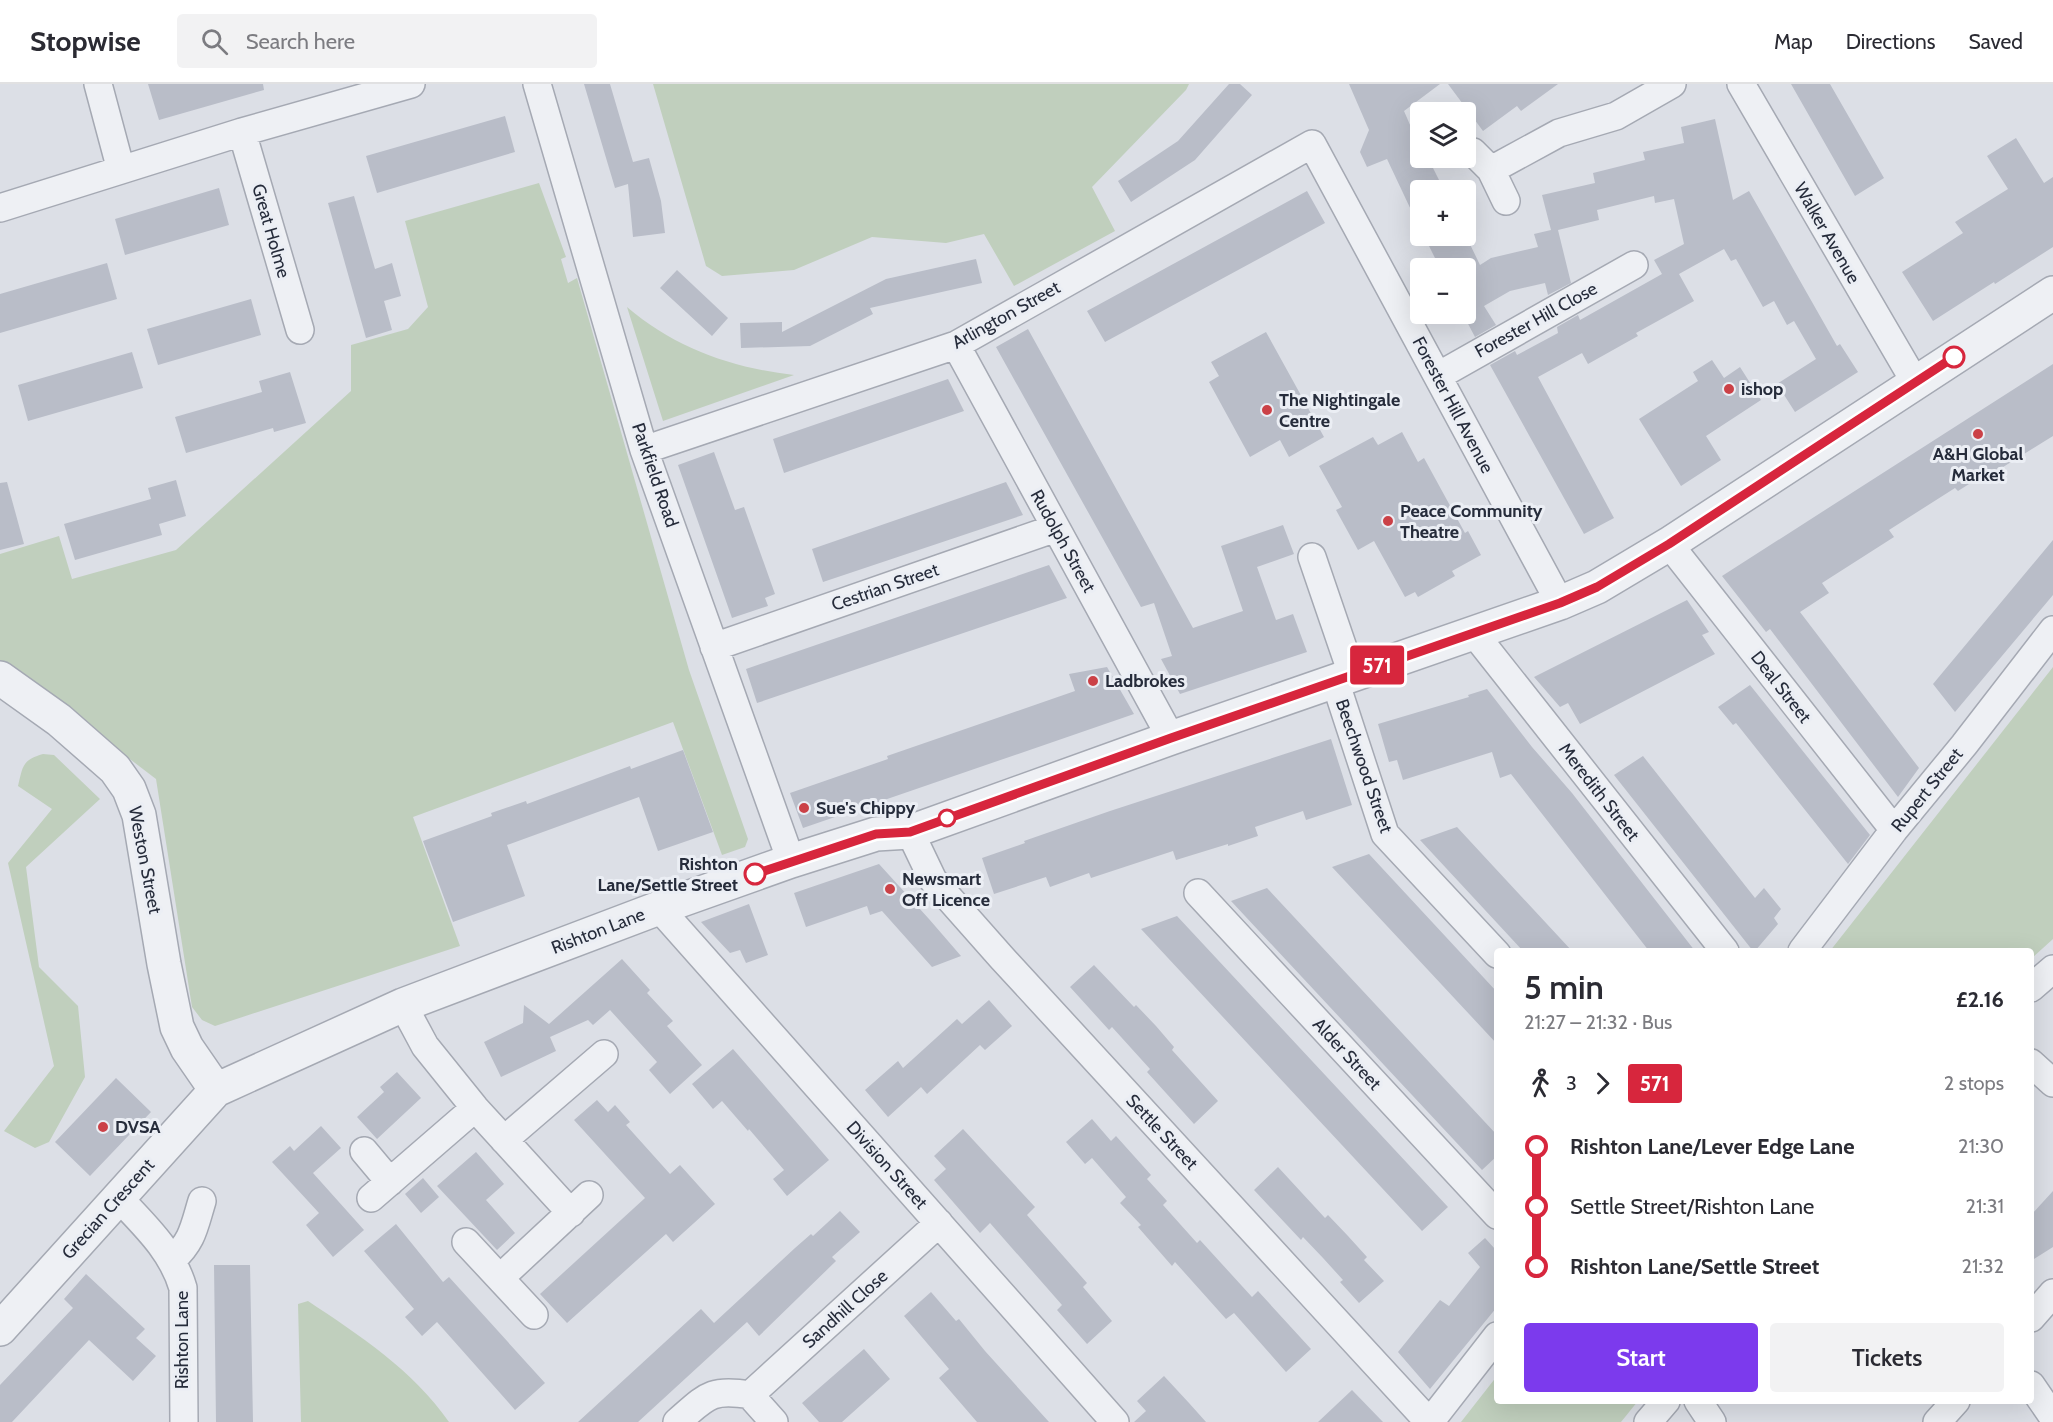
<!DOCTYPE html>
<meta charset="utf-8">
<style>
:root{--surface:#fff;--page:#f2f2f3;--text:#2b2b33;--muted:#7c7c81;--line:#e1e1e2;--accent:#7c3aed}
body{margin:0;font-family:Cabin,sans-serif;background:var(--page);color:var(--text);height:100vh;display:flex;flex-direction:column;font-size:22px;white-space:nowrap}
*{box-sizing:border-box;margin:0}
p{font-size:20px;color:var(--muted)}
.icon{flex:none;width:33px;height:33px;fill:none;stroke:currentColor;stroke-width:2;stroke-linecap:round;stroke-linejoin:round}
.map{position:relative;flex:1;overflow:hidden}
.details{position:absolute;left:1494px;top:864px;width:540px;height:456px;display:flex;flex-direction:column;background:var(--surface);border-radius:6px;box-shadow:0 6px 24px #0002}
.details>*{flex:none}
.badge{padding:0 12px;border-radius:4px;font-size:21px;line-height:39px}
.fabs{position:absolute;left:1410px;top:18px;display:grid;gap:12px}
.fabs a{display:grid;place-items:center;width:66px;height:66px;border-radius:6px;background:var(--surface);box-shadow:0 6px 24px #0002;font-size:30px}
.map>.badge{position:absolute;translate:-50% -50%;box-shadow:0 0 0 3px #fff}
.legs{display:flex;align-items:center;gap:9px;height:66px;padding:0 30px;font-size:20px}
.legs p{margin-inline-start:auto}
.head{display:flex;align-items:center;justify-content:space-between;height:102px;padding:0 30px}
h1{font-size:33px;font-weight:600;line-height:45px}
.cta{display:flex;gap:12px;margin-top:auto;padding:12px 30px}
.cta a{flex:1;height:69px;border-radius:6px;background:var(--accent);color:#fff;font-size:24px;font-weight:600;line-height:69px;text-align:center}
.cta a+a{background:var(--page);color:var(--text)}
ul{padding:0 30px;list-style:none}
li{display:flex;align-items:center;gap:21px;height:60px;font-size:22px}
li i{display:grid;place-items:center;width:9px;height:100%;margin:0 8px;background:currentColor}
li i::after{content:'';width:15px;height:15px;margin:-8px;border:4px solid;border-radius:50%;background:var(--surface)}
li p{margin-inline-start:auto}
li:first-child i{background:linear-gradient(#0000 50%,currentColor 0)}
li:last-child i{background:linear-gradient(currentColor 50%,#0000 0)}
header{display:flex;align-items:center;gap:36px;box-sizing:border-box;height:84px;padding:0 30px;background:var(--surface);border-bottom:2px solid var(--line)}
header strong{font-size:28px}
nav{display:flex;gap:33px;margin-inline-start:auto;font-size:21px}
.search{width:420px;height:54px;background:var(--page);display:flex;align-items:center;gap:15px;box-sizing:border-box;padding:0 21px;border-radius:6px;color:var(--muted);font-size:22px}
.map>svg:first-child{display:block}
</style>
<header>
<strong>Stopwise</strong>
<div class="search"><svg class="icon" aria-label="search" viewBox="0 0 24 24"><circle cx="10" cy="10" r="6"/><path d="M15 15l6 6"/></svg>Search here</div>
<nav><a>Map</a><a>Directions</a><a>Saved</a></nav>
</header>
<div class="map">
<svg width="2053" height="1338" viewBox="0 0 2053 1338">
<rect width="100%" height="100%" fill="#dcdfe6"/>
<path fill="#c0cfbd" d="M653,0H1189L1186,6L1092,103L1115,147L1014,202L984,150L946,159L872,153L794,186L722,192L706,182Z
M539,99L566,173L561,175L568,199L577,194L689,586L748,755L745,763L722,771L673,638L413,733L460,862L215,942L202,936L192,923L156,695L0,576V470L59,452L72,495L176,466L351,307V261L408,245L428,223L405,137Z
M627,223C675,264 732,284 794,291L663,337Z
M2053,583V855L2031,875V867H1830Z
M43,670L54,671L100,715L26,783L39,883L78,922L85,993L49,1058L35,1064L4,1047L54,982L8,779L52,725L18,702C23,682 22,676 43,670Z
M308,1217C359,1251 413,1286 449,1338H301L298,1220Z
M1497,1292V1317H1638L1621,1338H1461Z"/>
<path fill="#b9bdc8" d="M148,0H263L264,6L159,36Z
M584,0H610L633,78L649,74L661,117L665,149L633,153L628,100L615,104Z
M1229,0H1240L1252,11L1195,76L1131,118L1118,97L1178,57Z
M1349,0H1440L1404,27L1420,64V74H1428L1444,106H1420V145L1387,75L1367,83L1360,68L1369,46Z
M1448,0H1558L1521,27L1517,22L1483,47Z
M1791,0H1830L1884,94L1855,112Z
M505,32L515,68L377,109L366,72Z
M1715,35L1733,116L1749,107L1837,262L1840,260L1858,288L1795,328L1777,300L1816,275L1794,237L1787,241L1774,217L1763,223L1736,175L1731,177L1724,165L1679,190L1694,217L1636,249L1638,252L1588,280L1582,269L1538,293L1614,434L1584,450L1490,281L1515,267L1517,271L1558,249L1557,243L1578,231L1580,236L1662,190L1654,176L1684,160L1674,115L1655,119L1654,112L1597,126L1599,136L1558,146L1571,199L1548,211L1545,199L1510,207L1484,222L1496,241L1475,253L1466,236V189L1474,184H1440L1424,152H1466L1480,181L1491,174L1538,163L1534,150L1551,146L1542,111L1595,99L1593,89L1645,76L1643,68L1684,59L1681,43Z
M2016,54L2044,99L2053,93V163L1995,200L1994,198L1933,237L1902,188L1963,149L1955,138L2008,105L1987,72Z
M219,104L229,141L125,171L115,135Z
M1307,107L1325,139L1105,258L1087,227Z
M354,112L375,185L392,179L401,212L384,217L392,246L366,254L328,119Z
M976,175L982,199L870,224L873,230L810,262L741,264L740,239L782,238V248L886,195Z
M107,179L117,215L0,249V210Z
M677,186L728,234L712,252L660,204Z
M251,215L261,251L158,281L147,245Z
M1028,245L1193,544L1243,527L1221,462L1283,441L1294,470L1257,483L1276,536L1293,530L1307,568L1180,610L1161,575L1172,572L1154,519L1141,523L996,263Z
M1266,248L1324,353L1289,373L1280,356L1250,373L1209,298L1219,292L1211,278Z
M132,268L143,304L28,337L18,301Z
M1712,276L1724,294L1740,283L1761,316L1706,352L1721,376L1681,402L1639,335L1698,297L1693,288Z
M2053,280V352L1979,398L1977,395L1958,407L1955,404L1889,446L1894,453L1822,499L1829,509L1800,528L1919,684L1898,713L1770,545L1766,548L1722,492Z
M290,288L306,339L274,348L273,344L186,369L175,333L262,308L259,297Z
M948,295L964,327L784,389L773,355Z
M1402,348L1418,378L1424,374L1465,449L1468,447L1481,471L1452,487L1455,492L1418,513L1415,508L1405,513L1374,457L1358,466L1336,426L1342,423L1319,382L1373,353L1378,361Z
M714,368L735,426L744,423L775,510L765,514L768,522L732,534L678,381Z
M176,396L186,432L159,440L162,451L75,476L64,440L151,415L148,404Z
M7,398L24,460L0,466V399Z
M1006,398L1023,431L823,498L812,465Z
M2053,456V511L1955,628L1933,600Z
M1049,481L1067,514L757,619L746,585Z
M1687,516L1709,548L1702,551L1715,570L1580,640L1568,619L1560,623L1534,593Z
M1107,583L1134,630L803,744L790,709L888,675L887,672L1075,607L1069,590Z
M1750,601L1870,751L1848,780L1736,639L1733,641L1718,623Z
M1487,605L1532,663L1572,709L1695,867H1649L1511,690L1500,694L1492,668L1403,696L1397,676L1389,678L1378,640L1469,613L1468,611Z
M1331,655L1352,721L1306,736L1303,727L1255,743L1258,752L1228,762V760L1176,776L1173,767L1091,794L1089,789L1050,803L1046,793L994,810L982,774L1025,759L1024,757L1110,727Z
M683,666L713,748L658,767L639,713L507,761L525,812L453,838L423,757L492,732L491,729L526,717L527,720L630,682L631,685Z
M1643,672L1755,814L1764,804L1781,825L1774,834L1778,840L1755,867H1753L1614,691Z
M1457,743L1494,783L1572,867H1523L1420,756Z
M1369,770L1497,908V960L1332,783Z
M879,780L929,835L961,872L932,883L882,827L870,831L867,822L806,843L794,809Z
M1267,804L1497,1051V1072L1482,1086L1231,817Z
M749,820L768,871L746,879L740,866L730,869L701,838Z
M1177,832L1448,1123L1422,1147L1141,845Z
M622,875L650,906L647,909L673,937L667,942L702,981L670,1010L649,986L657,978L610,926L593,941L588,936L550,953L556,967L501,993L484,958L523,939L524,921L549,940Z
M1094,881L1134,923L1136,921L1156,942L1174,963L1172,966L1218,1017L1194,1040L1147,988L1150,985L1112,943L1109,946L1070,903Z
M989,916L1012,942L985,966L980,961L927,1010L921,1003L888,1033L865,1006L898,977L903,984L957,935L962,940Z
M733,965L829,1076L787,1112L773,1095L784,1086L749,1045L748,1047L722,1017L713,1025L692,1000Z
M397,988L421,1014L377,1055L357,1033L384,1008L380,1003Z
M116,994L151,1028L90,1092L55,1058Z
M597,1016L608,1028L615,1021L630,1038L626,1041L670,1090L680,1081L715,1120L673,1158L666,1150L567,1239L540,1210L645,1114L574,1036Z
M1092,1035L1111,1057L1116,1052L1151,1091L1147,1095L1167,1117L1163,1121L1197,1159L1200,1156L1252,1213L1258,1207L1311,1265L1286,1288L1234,1229L1226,1235L1175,1178L1172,1182L1138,1143L1141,1141L1120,1119L1126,1113L1092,1074L1085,1080L1066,1058Z
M321,1042L341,1064L313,1089L364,1146L333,1173L306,1141L319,1129L272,1078L290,1062L294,1067Z
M963,1045L1035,1123L1027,1131L1087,1199L1083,1203L1112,1237L1087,1260L1057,1226L1062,1221L990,1139L980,1149L934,1096L946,1085L934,1072Z
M476,1068L504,1100L486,1116L515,1149L497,1166L437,1102Z
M1278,1083L1325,1134L1328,1131L1348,1152L1367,1173L1364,1176L1384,1197L1359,1219L1340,1198L1343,1196L1323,1174L1303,1153L1301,1156L1254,1106Z
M423,1094L439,1113L421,1129L405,1110Z
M2053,1107V1163L2031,1177V1131Z
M840,1127L860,1148L832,1173L836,1177L759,1252L747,1238L638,1338H578L701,1225L714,1239L795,1164L811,1150L813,1152Z
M396,1140L443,1198L449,1193L545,1299L515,1326L437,1238L422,1252L405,1233L414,1225L364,1167Z
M1485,1154L1495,1165L1497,1162V1223L1430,1305L1398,1268L1440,1216L1449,1222L1480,1183L1468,1169Z
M214,1181H250L253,1338H216Z
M86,1190L145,1245L136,1254L156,1272L133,1297L89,1256L12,1338H0V1301L73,1224L64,1215Z
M931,1208L956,1237L959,1235L985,1267L1049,1338H977L939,1294L949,1285L904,1232Z
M864,1265L890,1295L842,1338H819L802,1319Z
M1164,1292L1189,1319L1206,1338H1134L1146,1327L1137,1317Z
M1352,1306L1383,1338H1318Z"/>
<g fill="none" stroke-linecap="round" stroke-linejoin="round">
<g stroke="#a5a9b3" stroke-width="30">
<path id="minor" d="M98,0L121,86
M537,0L644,366L791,777
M1741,0L1915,298
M242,48L300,246
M1473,68L1491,86L1506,117
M1491,86L1559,49L1616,32L1672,0
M0,124L242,48L411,0
M956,261L1171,654
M1438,292L1634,181
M644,366L956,261L1312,60L1560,519
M1669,460L1894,746
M1312,473L1352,590
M1473,548L1725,867
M714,563L1056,444
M1335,597L1385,750L1497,870
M910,748L933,796L1002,874L1429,1338
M1198,809L1497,1131
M659,824L1115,1338
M1802,867L1894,746L1964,661L2053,546
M2031,904L2053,885
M403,921L425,962L475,1024L571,1129
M2031,979L2053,999
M504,1056L604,970
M364,1067L390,1098
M118,1113C144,1141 172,1166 183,1204L184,1338
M371,1114L475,1024
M466,1158L534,1231
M172,1176C193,1157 194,1143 202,1117
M500,1194L589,1111
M2031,1234L2053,1209
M2031,1301L2053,1333
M1698,1317L1712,1338
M677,1338C706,1313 710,1304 750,1311
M774,1338L750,1311L939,1139
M1430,1338L1497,1252
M1648,1338L1666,1317
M1937,1338L1956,1317"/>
</g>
<g stroke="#a5a9b3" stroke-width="36">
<path id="tertiary" d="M0,594L59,636L115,685L129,705L139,731L164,880L177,943L187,964L216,1006
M0,1245L216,1006L403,921L659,824L791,777L876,750L910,748L1171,654L1560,519L1597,503L1669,460L2053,209"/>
</g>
<use href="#minor" stroke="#eef0f4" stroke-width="27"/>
<use href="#tertiary" stroke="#eef0f4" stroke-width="33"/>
</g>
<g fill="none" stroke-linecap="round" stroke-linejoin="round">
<g stroke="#fff" stroke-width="14">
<path id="line-1" d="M755,790L876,750L910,748L1171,654L1560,519L1597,503L1669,460L1954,273"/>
</g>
<use href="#line-1" stroke="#d7263d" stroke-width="9"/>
</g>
<g fill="#fff" stroke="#d7263d" stroke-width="3">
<circle cx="1954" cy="273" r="10"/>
<circle cx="947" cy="734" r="8"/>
<circle cx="755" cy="790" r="10"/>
</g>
<g fill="#cb4147" stroke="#ebeef4" stroke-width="2">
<circle cx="1729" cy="305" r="6"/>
<circle cx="1267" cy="326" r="6"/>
<circle cx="1978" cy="350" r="6"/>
<circle cx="1388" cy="437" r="6"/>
<circle cx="1093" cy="597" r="6"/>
<circle cx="804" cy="724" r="6"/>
<circle cx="890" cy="805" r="6"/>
<circle cx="103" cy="1043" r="6"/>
</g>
<g text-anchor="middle" stroke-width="6" stroke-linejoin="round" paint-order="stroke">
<g font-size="18" fill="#262c3b" stroke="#ebeef4">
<text transform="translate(271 147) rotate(74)" y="6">Great Holme</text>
<text transform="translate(1827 149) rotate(60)" y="6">Walker Avenue</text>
<text transform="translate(1006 231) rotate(-29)" y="6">Arlington Street</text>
<text transform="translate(1536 236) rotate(-29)" y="6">Forester Hill Close</text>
<text transform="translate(1453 321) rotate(62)" y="6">Forester Hill Avenue</text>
<text transform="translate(655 391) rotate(71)" y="6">Parkfield Road</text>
<text transform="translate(1063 457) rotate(61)" y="6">Rudolph Street</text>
<text transform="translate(885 503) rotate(-19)" y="6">Cestrian Street</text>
<text transform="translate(1781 603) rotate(52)" y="6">Deal Street</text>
<text transform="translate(1364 682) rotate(71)" y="6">Beechwood Street</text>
<text transform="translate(1927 706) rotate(-51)" y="6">Rupert Street</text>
<text transform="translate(1599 708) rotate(52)" y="6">Meredith Street</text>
<text transform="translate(145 776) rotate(79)" y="6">Weston Street</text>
<text transform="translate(598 847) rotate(-21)" y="6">Rishton Lane</text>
<text transform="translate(1347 970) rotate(47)" y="6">Alder Street</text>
<text transform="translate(1162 1048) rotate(47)" y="6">Settle Street</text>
<text transform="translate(887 1081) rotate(48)" y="6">Division Street</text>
<text transform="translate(108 1125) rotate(-48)" y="6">Grecian Crescent</text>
<text transform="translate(845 1225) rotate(-42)" y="6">Sandhill Close</text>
<text transform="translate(182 1256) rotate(-90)" y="6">Rishton Lane</text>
</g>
<g font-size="18" font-weight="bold" fill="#262c3b" stroke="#ebeef4" text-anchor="start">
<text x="1741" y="311">ishop</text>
<text x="1279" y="322">The Nightingale<tspan x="1279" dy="21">Centre</tspan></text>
<text x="1978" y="376" text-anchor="middle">A&amp;H Global<tspan x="1978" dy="21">Market</tspan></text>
<text x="1400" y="433">Peace Community<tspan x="1400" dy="21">Theatre</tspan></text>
<text x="1105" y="603">Ladbrokes</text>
<text x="816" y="730">Sue's Chippy</text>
<text x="902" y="801">Newsmart<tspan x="902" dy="21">Off Licence</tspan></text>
<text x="115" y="1049">DVSA</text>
</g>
<g font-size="18" font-weight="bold" fill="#262c3b" stroke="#ebeef4" text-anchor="end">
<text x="738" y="786">Rishton<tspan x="738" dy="21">Lane/Settle Street</tspan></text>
</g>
</g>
</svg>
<div class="fabs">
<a><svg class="icon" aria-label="layers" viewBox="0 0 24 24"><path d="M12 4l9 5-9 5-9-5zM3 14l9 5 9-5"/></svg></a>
<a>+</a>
<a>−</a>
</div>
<b class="badge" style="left:1377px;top:581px;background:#d7263d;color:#fff">571</b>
<section class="details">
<div class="head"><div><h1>5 min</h1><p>21:27 – 21:32 · Bus</p></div><b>£2.16</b></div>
<div class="legs"><svg class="icon" aria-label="walk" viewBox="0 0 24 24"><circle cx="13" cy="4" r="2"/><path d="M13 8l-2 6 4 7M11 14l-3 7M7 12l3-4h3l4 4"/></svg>3<svg class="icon" aria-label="forward" viewBox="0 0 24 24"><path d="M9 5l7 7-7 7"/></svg><b class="badge" style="background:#d7263d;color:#fff">571</b><p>2 stops</p></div>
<ul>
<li><i style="color:#d7263d"></i><b>Rishton Lane/Lever Edge Lane</b><p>21:30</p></li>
<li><i style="color:#d7263d"></i><span>Settle Street/Rishton Lane</span><p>21:31</p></li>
<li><i style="color:#d7263d"></i><b>Rishton Lane/Settle Street</b><p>21:32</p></li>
</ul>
<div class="cta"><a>Start</a><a>Tickets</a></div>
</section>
</div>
